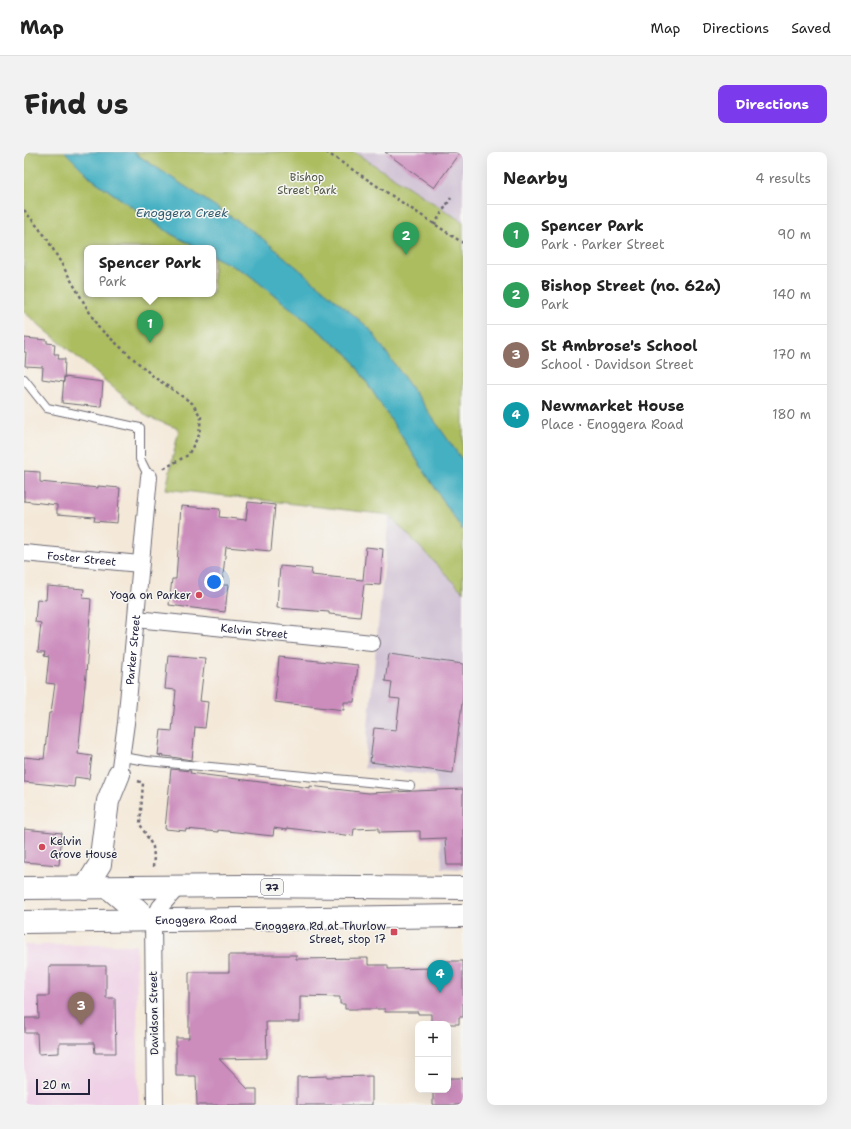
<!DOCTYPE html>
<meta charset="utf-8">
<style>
:root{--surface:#fff;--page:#f2f2f2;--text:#222;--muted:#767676;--line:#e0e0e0;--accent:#7c3aed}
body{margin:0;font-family:"Shantell Sans",sans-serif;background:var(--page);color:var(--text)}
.controls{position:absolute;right:12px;bottom:12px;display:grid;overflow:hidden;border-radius:8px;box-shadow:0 4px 16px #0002}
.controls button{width:36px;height:36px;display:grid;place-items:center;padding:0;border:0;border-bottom:1px solid var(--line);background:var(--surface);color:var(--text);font:20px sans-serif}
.scale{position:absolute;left:12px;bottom:10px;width:54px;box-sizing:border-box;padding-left:4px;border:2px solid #22223b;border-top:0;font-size:11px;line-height:14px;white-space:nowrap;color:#22223b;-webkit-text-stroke:3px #f6f6f2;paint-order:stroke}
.you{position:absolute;left:190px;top:430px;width:14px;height:14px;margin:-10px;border:3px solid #fff;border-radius:50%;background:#1a73e8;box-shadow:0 0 0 6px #1a73e833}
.badge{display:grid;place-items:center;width:26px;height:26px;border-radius:50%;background:var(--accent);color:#fff;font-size:13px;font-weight:700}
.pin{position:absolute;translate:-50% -33px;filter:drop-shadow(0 1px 2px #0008)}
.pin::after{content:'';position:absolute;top:21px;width:14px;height:12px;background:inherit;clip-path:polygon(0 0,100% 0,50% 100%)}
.popup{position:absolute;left:60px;top:93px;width:132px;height:52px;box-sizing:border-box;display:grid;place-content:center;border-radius:8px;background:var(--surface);filter:drop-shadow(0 1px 3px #0005);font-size:13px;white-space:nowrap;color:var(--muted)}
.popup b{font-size:15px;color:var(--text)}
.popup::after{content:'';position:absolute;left:50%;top:100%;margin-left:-8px;border:8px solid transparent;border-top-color:var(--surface)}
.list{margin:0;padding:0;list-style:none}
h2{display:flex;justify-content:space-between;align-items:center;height:52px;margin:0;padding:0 16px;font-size:17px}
h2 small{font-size:13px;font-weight:400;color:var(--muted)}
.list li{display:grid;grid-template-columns:26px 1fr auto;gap:12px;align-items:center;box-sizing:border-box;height:60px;padding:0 16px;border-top:1px solid var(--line)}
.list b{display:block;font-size:15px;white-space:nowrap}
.list p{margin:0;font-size:13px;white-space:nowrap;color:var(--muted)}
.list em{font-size:13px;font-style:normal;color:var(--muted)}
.map{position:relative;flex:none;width:439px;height:953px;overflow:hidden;border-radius:8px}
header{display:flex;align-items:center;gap:24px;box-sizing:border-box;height:56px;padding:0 20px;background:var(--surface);border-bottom:1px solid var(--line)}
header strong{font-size:19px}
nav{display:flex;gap:22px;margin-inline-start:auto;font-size:14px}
.intro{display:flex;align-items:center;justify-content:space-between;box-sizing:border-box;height:96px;padding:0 24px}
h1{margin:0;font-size:28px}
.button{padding:10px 18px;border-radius:8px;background:var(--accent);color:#fff;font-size:14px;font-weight:700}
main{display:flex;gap:24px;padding:0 24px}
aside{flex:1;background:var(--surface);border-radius:8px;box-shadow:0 4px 16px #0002}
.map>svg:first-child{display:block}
</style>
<header>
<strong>Map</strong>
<nav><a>Map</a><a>Directions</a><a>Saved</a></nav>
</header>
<div class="intro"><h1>Find us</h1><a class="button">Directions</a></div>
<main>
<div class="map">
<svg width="439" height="953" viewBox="0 0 439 953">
<rect width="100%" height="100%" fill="#f6f6f2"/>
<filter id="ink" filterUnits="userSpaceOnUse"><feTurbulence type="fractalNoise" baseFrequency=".025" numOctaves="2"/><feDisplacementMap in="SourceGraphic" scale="8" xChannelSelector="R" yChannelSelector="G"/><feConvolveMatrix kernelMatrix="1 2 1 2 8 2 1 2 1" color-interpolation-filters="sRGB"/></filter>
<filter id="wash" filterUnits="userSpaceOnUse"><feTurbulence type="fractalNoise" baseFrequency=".012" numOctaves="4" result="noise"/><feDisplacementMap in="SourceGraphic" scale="16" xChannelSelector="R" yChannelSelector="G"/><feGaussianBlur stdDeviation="0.9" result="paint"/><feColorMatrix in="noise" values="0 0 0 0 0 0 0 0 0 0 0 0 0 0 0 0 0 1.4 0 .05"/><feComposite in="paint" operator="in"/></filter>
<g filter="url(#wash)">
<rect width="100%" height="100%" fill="#f4e9d9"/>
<!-- built -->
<path fill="#efd0e6" d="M 0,793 L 112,793 L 115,953 L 0,953 Z"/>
<!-- industrial -->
<path fill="#cdbed2" d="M 330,0 L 439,0 L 439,70 L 339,6 Z
M 365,363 L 439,440 L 439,717 L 418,716 L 412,623 L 340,616 Z"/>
<!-- green -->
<path fill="#acbd61" stroke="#67704e" d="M 0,0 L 41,0 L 68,27 L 147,82 L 174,96 L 63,96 L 63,142 L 189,142 L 189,104 L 224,122 L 325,203 L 439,379 L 439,440 L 365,363 L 142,337 L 155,277 L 124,265 L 0,160 Z
M 109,0 L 330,0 L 439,70 L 439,309 L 345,176 L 233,82 Z"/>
<!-- water -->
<path fill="#44b0c2" stroke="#33697e" d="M 41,0 L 109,0 L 233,82 L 345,176 L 439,309 L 439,379 L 325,203 L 224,122 L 189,104 L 189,96 L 174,96 L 147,82 L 68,27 Z"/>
<g id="blocks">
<!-- building -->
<path fill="#cc8dbd" d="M 361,0 L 436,0 L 410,36 Z
M 0,186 L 23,188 L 23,191 L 31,192 L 30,202 L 35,202 L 34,207 L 41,207 L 40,230 L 18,227 L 19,215 L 1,214 L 2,200 L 0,200 Z
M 40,225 L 79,230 L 77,255 L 38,251 Z
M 0,319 L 16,320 L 16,330 L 74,336 L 74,334 L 96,336 L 93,371 L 70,369 L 71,365 L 33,362 L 33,353 L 0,349 Z
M 224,350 L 251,353 L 247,399 L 202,395 L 198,433 L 204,433 L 201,460 L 145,453 L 148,427 L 152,427 L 157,354 L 196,357 L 195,365 L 222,368 Z
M 342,395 L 359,397 L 356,433 L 340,432 L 336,465 L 305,462 L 305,460 L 253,456 L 256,414 L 288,417 L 287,423 L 339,428 Z
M 23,434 L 60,437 L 59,446 L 67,447 L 62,523 L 54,602 L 68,604 L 65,627 L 51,625 L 50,635 L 0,630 L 0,605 L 20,607 L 25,561 L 27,561 L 31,532 L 22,531 L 25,505 L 20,504 L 21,500 L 14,500 L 17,471 L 11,470 L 13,447 L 22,448 Z
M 365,502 L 439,512 L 439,544 L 429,621 L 346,610 L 350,576 L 372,578 L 376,547 L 366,546 L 368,530 L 361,529 Z
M 144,503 L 181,506 L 176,549 L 184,550 L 181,576 L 171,575 L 168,608 L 134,603 L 137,578 L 148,579 L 152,538 L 141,537 Z
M 255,505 L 334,513 L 330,550 L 320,550 L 320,558 L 251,550 Z
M 147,617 L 167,619 L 166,621 L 260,633 L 260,632 L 286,636 L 286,634 L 344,641 L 439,637 L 439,713 L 423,713 L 421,686 L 396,687 L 396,679 L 355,680 L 355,676 L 330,677 L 329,684 L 263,676 L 263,678 L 250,676 L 249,684 L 194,678 L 194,680 L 162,677 L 162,679 L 141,677 Z
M 0,677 L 38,681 L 35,713 L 0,710 Z
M 205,803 L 272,803 L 272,807 L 344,806 L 344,813 L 364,813 L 364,817 L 409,816 L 409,809 L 439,809 L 439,865 L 435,865 L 435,872 L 407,872 L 407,862 L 394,862 L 394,860 L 361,860 L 361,857 L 321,857 L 321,852 L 316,852 L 316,845 L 276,844 L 276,870 L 242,870 L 243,906 L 195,907 L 224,937 L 233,937 L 233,953 L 173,953 L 172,924 L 152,924 L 152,886 L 165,886 L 165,820 L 205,820 Z
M 25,814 L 82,814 L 82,846 L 91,846 L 92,901 L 71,901 L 70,891 L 35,891 L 35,901 L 14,902 L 13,881 L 1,881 L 1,866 L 15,866 L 14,844 L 25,844 Z
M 303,924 L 303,925 L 348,924 L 348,953 L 273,953 L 273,925 Z
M 424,926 L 439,926 L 439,953 L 409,953 L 409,938 L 424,938 Z"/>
</g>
</g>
<g filter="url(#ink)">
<use href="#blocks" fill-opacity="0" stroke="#6c6872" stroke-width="1"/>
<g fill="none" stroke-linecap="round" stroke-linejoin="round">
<!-- lane casing -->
<g stroke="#6c6872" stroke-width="10">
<path id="lane" d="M 0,227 L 23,256 L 116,276 L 116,307 L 125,325
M 98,605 L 123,609 L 386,634"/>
</g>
<!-- street casing -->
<g stroke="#6c6872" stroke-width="18">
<g id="street">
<path id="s1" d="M 0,401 L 116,412"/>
<path id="s2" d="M 112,467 L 348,491"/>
<path id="s3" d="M 95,622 L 102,571 L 125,325"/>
<path d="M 79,735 L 99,752 L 114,754 L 129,769"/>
<path d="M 131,953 L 129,769 L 136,755 L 154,735"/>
</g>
</g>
<!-- primary casing -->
<g stroke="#6c6872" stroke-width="24">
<g id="primary">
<path d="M 0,736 L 219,734 L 439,736"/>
<path d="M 61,736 L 76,712 L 84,649 L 95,622"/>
<path id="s4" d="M 0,770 L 439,764"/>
</g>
</g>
<!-- path -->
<path stroke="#6c6872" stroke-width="2.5" stroke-dasharray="3 3" stroke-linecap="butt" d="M 302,0 L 439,91
M 0,58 L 22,85 L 74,175 L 130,225 L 168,251 L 177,265 L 175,283 L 164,303 L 139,317
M 410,73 L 427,46
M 114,629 L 119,631 L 116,672 L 129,695 L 130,705 L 129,715"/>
<!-- lane -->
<use href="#lane" stroke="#fff" stroke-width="8"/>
<!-- street -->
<use href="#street" stroke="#fff" stroke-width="16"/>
<!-- primary -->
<use href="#primary" stroke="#fff" stroke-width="22"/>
</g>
</g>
<!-- markers -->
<g fill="#d1495b" stroke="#f6f6f2" stroke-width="1.5">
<circle cx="175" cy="443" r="4"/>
<circle cx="18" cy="695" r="4"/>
<rect x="366" y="776" width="8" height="8" rx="2"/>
</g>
<g text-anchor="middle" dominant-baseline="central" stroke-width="3" stroke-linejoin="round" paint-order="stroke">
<!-- shield labels -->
<rect fill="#f6f6f2" stroke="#626272" stroke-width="1" x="237" y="727" width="22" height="16" rx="3"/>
<g font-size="10" font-weight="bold" fill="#22223b">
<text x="248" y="735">77</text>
</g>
<!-- park labels -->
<g font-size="11" fill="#525848" stroke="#f6f6f2">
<text x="283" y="25">Bishop<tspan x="283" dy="13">Street Park</tspan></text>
</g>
<!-- street labels -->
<g font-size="11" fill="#22223b" stroke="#f6f6f2">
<text stroke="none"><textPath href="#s1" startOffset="58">Foster Street</textPath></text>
<text stroke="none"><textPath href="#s2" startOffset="119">Kelvin Street</textPath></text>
<text stroke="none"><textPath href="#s3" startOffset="125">Parker Street</textPath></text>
<text stroke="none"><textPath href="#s4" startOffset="172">Enoggera Road</textPath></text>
<text transform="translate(130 861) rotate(-91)">Davidson Street</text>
</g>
<!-- poi labels -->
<g font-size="11" fill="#22223b" stroke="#f6f6f2" text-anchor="end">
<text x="167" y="443">Yoga on Parker</text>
<text x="26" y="689" text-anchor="start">Kelvin<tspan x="26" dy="13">Grove House</tspan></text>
<text x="362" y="774">Enoggera Rd at Thurlow<tspan x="362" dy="13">Street, stop 17</tspan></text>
</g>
<!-- water labels -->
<g font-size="12" font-style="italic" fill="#305b71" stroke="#f6f6f2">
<text x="158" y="61">Enoggera Creek</text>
</g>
</g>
</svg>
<div class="controls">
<button>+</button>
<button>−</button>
</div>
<div class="scale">20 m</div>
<div class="you"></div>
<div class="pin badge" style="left:126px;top:191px;background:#2e9e5b">1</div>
<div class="popup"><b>Spencer Park</b>Park</div>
<div class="pin badge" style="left:382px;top:103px;background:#2e9e5b">2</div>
<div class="pin badge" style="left:57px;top:873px;background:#8d6e63">3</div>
<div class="pin badge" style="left:416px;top:841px;background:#0f9aa8">4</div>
</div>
<aside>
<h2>Nearby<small>4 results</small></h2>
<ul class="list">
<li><span class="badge" style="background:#2e9e5b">1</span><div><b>Spencer Park</b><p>Park · Parker Street</p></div><em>90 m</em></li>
<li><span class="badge" style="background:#2e9e5b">2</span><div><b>Bishop Street (no. 62a)</b><p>Park</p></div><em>140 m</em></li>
<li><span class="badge" style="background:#8d6e63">3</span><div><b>St Ambrose's School</b><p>School · Davidson Street</p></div><em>170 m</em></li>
<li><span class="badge" style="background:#0f9aa8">4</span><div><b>Newmarket House</b><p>Place · Enoggera Road</p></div><em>180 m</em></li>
</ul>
</aside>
</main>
